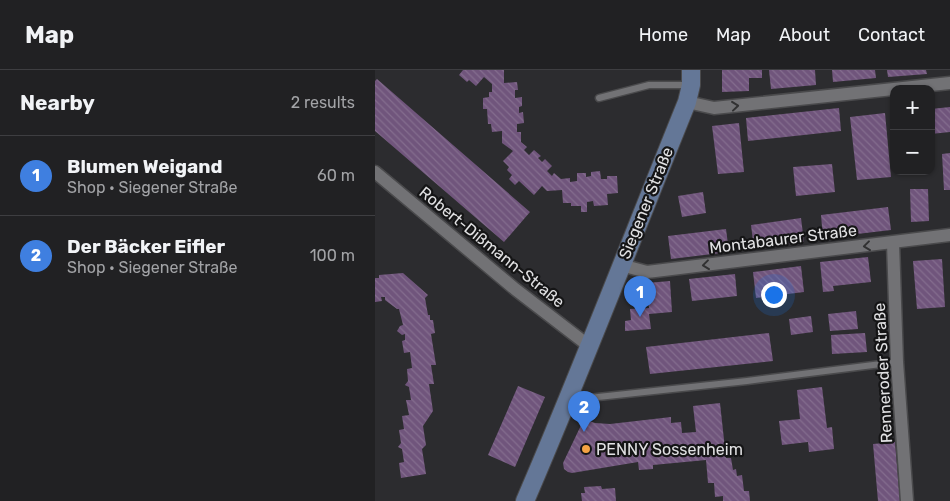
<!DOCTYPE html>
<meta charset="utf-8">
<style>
:root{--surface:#212123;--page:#2d2e30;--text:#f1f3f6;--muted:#a2a3a6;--line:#3e3e41;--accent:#bca0f2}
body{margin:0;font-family:Rubik,sans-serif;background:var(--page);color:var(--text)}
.controls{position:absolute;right:15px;top:15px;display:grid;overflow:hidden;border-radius:10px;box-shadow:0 1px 4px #0004}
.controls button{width:45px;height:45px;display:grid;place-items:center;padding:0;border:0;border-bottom:1px solid var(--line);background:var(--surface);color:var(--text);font:25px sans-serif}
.you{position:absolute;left:398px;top:224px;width:18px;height:18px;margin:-12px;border:4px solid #fff;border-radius:50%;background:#1a73e8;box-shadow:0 0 0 8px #1a73e833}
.badge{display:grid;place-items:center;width:32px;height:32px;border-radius:50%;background:var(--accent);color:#fff;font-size:16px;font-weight:700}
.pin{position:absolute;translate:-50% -41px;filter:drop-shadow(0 1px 2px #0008)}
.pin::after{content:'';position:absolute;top:26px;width:18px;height:15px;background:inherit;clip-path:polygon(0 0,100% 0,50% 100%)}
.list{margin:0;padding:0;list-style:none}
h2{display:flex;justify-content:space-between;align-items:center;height:65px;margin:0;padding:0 20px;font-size:21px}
h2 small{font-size:16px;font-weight:400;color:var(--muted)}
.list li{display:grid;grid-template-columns:32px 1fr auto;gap:15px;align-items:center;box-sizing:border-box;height:80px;padding:0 20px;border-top:1px solid var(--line)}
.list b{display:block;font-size:19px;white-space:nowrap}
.list p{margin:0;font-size:16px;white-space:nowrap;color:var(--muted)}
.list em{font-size:16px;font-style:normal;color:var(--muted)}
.map{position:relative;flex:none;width:575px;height:431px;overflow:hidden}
header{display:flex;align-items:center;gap:30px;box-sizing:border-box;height:70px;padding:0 25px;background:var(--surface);border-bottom:1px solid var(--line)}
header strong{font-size:24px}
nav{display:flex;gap:28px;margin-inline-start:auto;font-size:18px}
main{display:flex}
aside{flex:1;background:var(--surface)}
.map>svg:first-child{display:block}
</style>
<header>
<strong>Map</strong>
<nav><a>Home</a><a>Map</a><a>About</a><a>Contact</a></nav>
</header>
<main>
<aside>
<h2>Nearby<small>2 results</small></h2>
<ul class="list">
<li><span class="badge" style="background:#3f7fe0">1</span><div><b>Blumen Weigand</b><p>Shop · Siegener Straße</p></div><em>60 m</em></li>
<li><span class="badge" style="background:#3f7fe0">2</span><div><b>Der Bäcker Eifler</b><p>Shop · Siegener Straße</p></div><em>100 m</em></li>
</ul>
</aside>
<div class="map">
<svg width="575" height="431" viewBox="0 0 575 431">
<defs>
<pattern id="building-back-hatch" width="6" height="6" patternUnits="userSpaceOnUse" patternTransform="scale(1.25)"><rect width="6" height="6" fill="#70557c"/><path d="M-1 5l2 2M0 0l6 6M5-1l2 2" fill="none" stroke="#846d8e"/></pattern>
</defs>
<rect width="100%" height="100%" fill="#2c2c2f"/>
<!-- building -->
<path fill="url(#building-back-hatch)" d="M 88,0 L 129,0 L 129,13 L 142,12 L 143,20 L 140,20 L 140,28 L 147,27 L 147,36 L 144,37 L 144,43 L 148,42 L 149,53 L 142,54 L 142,62 L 146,62 L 146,72 L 152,77 L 149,80 L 154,85 L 159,80 L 166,86 L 163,88 L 167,92 L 170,89 L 177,96 L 172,101 L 177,106 L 179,103 L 186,109 L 195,108 L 195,112 L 202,111 L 202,103 L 211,103 L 211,107 L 216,106 L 216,102 L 225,101 L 226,109 L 232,109 L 232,106 L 242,106 L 243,123 L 232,124 L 233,135 L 219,136 L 218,131 L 212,132 L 212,142 L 206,142 L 206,136 L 196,136 L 196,133 L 188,133 L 187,120 L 172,121 L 167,116 L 159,125 L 144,111 L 140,115 L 134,109 L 137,105 L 132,100 L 134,97 L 128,91 L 138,81 L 127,73 L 127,61 L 117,62 L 116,54 L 113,54 L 112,39 L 108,39 L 108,28 L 114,27 L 114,22 L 117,22 L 117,14 L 109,7 L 101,16 L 94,10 L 92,12 L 84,5 Z
M 347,0 L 387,0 L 387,8 L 374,8 L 374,21 L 347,22 Z
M 394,0 L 440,0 L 441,15 L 396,19 Z
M 457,0 L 500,0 L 501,8 L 458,12 Z
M 512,0 L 551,0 L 552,4 L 513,7 Z
M 2,9 L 155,142 L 129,172 L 0,61 L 0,11 Z
M 575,37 L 575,62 L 556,64 L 556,39 Z
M 464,38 L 466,61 L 373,71 L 371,48 Z
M 510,43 L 516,107 L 482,110 L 475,47 Z
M 364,53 L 369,102 L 343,104 L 337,56 Z
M 575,83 L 575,120 L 569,120 L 567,84 Z
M 457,94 L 460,122 L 421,126 L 418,97 Z
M 535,119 L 553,119 L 554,151 L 536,152 Z
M 328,122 L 331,143 L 307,147 L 303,126 Z
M 513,137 L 516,160 L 448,168 L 446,145 Z
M 426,148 L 429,172 L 379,179 L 376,155 Z
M 351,159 L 354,182 L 296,189 L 293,166 Z
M 493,187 L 496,212 L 458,216 L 459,221 L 448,222 L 445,192 Z
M 567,189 L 570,237 L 542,239 L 538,191 Z
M 426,196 L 429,222 L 381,228 L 378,202 Z
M 28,203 L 53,225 L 50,228 L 53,245 L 55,245 L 55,250 L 58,250 L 60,263 L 56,264 L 61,295 L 56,295 L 59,314 L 54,314 L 58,341 L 48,356 L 51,375 L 47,379 L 51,404 L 26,408 L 24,393 L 29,392 L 27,379 L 23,377 L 26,373 L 24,360 L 29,359 L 27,346 L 34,345 L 31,330 L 36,330 L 34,317 L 30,315 L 33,311 L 32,299 L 37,298 L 35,282 L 29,283 L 27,271 L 30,270 L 30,264 L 27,265 L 22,261 L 25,256 L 28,255 L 24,239 L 22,239 L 10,230 L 10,227 L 6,227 L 7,231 L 0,232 L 0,208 L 4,208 L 4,205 Z
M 360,204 L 362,226 L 317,231 L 314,209 Z
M 295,211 L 297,242 L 274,244 L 276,259 L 250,261 L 250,251 L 256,250 L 255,239 L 274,238 L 272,213 Z
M 481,241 L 483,259 L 455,261 L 453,244 Z
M 436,246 L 438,262 L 416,265 L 414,249 Z
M 394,263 L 398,291 L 275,304 L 271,277 Z
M 490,263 L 492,282 L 457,284 L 456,265 Z
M 143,316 L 170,327 L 140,397 L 113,385 Z
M 447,317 L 452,358 L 457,357 L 459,379 L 434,382 L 433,372 L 407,375 L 404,351 L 425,349 L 422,320 Z
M 345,333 L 351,388 L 356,388 L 358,400 L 361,399 L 362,406 L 367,405 L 369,421 L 374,421 L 375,431 L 348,431 L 348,426 L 340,427 L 339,413 L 333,413 L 331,390 L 278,395 L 278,399 L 264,400 L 263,392 L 197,403 L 193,402 L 189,399 L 188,393 L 209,349 L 220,353 L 235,354 L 296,347 L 296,353 L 306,352 L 307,363 L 321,362 L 318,336 Z
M 520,372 L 525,431 L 503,431 L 498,374 Z
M 226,416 L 227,419 L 240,418 L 241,431 L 207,431 L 206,423 L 210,423 L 209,417 Z"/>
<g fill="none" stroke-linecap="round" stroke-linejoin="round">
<!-- service casing -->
<g stroke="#4a4a4c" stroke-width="9">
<path id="service" d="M 224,28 L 274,15 L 314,15
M 195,330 L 372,311 L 522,292"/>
</g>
<!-- minor casing -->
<g stroke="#4a4a4c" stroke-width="15">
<path id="minor" d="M 312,32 L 339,38 L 575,13
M 0,102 L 140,219 L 214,276
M 518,173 L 522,292 L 532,431
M 246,195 L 272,202 L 575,165"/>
</g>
<!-- secondary casing -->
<g stroke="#4a4a4c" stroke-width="20">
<path id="secondary" d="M 150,431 C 207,299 258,165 312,32 L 316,15 L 316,0"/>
</g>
<!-- service -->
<use href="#service" stroke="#727275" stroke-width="6"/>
<!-- minor -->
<use href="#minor" stroke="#727275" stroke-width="12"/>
<!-- secondary -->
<use href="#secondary" stroke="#647797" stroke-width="18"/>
</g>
<!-- one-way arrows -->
<defs><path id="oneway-chevron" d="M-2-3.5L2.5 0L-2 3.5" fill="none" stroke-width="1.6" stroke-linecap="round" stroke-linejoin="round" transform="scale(1.25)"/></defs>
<g stroke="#313132">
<use href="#oneway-chevron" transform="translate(360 36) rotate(-6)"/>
<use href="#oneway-chevron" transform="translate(492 176) rotate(173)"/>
<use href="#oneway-chevron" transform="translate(331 195) rotate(173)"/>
</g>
<!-- markers -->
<circle fill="#f4a344" stroke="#151516" stroke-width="2" cx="211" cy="379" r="5"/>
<g text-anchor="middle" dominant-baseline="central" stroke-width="4.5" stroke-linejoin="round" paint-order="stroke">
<!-- street labels -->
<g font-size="16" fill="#e1e1e3" stroke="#151516">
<text transform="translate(271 133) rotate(-68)">Siegener Straße</text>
<text transform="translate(408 169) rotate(-7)">Montabaurer Straße</text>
<text transform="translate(117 177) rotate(39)">Robert-Dißmann-Straße</text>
<text transform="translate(508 303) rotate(-93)">Renneroder Straße</text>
</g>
<!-- poi labels -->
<g font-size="16" fill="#e1e1e3" stroke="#151516" text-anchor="start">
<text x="221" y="379">PENNY Sossenheim</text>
</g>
</g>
</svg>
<div class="controls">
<button>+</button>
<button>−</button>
</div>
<div class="you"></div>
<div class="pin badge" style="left:265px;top:247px;background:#3f7fe0">1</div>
<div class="pin badge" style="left:209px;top:362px;background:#3f7fe0">2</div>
</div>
</main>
